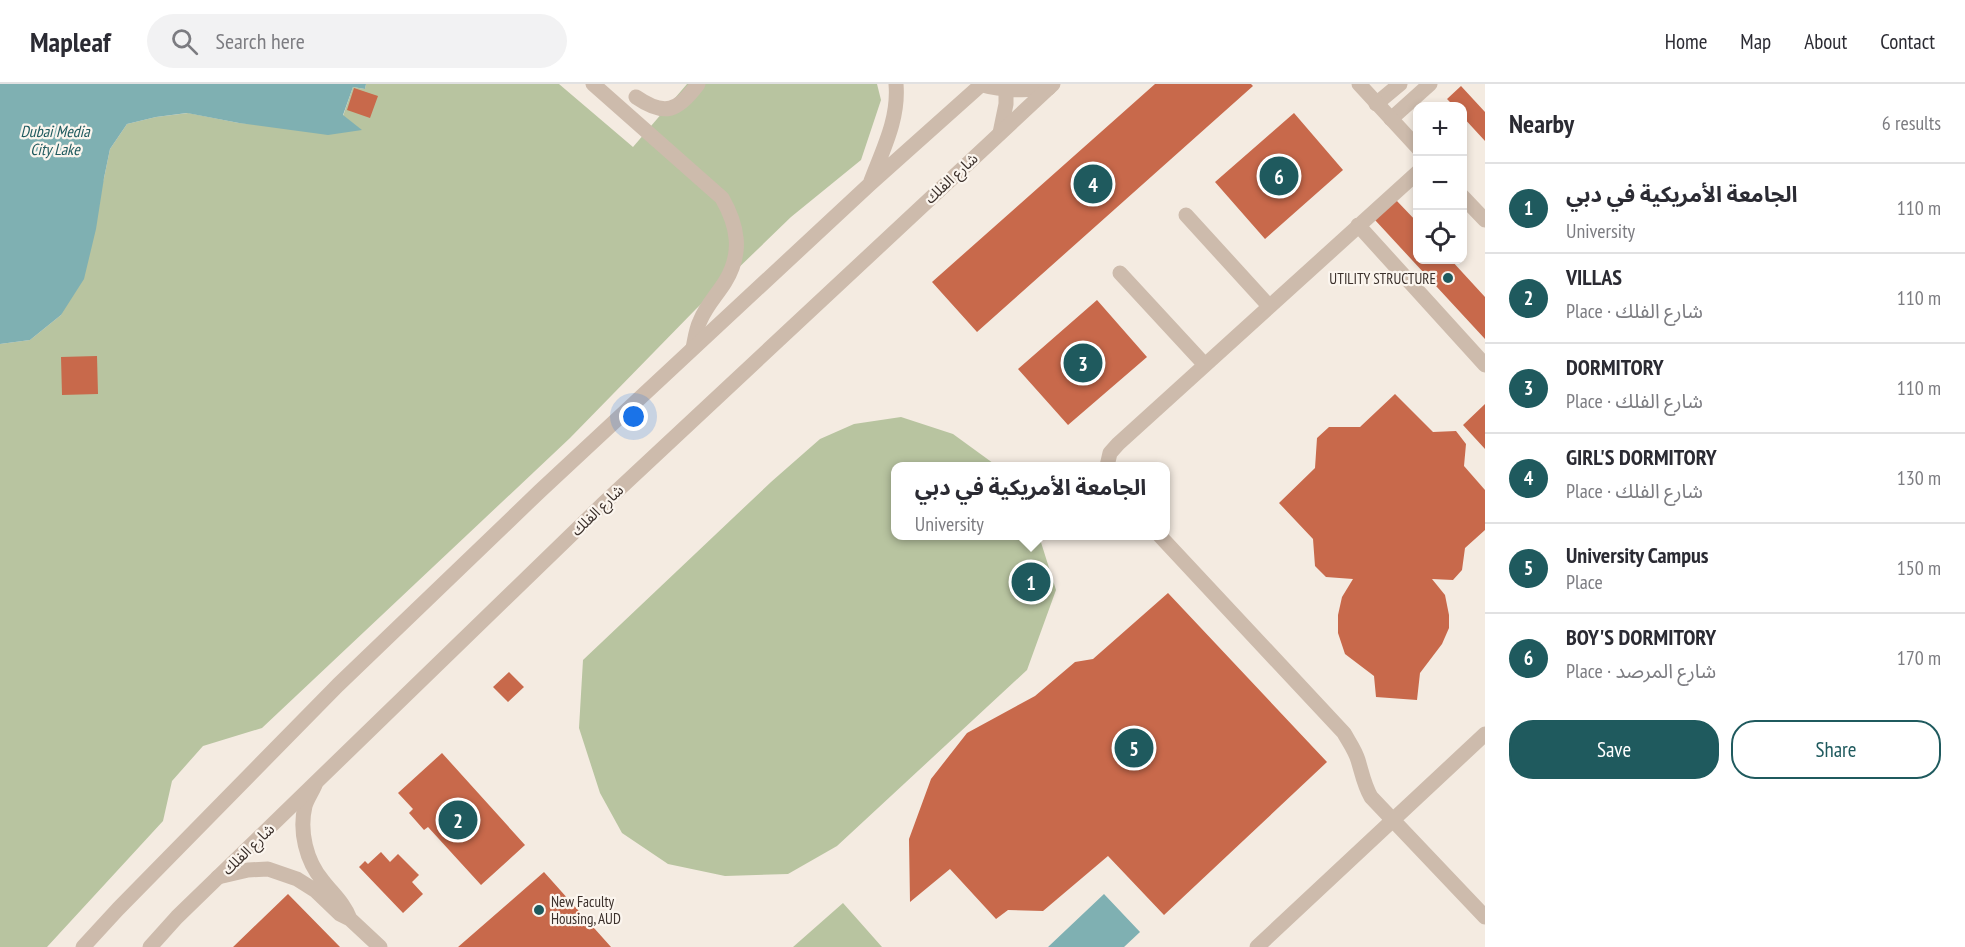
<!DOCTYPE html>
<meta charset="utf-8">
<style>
:root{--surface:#fff;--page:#f2f2f3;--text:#2b2b33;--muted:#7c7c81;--line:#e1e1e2;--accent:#1f5a5e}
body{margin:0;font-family:"PT Sans Narrow","Noto Sans Arabic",sans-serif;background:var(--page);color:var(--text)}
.controls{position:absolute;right:18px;top:18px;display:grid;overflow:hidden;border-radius:12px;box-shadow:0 3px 9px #0003}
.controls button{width:54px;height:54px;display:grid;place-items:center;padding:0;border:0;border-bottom:2px solid var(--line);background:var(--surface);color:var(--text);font:30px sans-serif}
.you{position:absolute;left:634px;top:333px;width:21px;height:21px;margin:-15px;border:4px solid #fff;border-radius:50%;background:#1a73e8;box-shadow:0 0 0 9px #1a73e833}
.badge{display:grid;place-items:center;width:39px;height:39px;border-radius:50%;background:var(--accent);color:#fff;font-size:20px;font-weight:700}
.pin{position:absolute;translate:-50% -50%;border:3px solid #fff;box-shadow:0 2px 6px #0006}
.popup{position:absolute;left:891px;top:378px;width:279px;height:78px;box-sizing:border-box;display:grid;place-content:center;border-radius:12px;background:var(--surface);filter:drop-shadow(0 2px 4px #0005);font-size:20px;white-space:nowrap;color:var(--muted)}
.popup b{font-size:22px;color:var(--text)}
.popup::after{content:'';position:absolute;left:50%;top:100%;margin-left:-12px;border:12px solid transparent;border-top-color:var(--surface)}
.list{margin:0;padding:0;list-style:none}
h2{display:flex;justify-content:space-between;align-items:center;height:78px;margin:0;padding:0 24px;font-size:26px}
h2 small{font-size:20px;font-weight:400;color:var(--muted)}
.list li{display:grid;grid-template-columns:39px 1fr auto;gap:18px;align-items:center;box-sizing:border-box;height:90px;padding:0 24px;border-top:2px solid var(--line)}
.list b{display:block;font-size:22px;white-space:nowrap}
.list p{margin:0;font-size:20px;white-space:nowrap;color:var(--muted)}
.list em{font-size:20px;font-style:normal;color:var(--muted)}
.actions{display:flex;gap:12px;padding:18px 24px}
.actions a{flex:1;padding:14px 0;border:2px solid var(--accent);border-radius:24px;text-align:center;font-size:21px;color:var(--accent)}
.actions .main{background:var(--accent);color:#fff}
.icon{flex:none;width:33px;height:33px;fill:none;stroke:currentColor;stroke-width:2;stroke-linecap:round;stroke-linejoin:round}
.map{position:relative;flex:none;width:1485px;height:863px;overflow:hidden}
header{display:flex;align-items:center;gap:36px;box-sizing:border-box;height:84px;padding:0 30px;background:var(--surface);border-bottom:2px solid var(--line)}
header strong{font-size:28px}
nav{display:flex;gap:33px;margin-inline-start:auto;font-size:21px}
.search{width:420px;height:54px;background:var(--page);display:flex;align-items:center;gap:15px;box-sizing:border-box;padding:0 21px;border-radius:33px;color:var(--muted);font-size:22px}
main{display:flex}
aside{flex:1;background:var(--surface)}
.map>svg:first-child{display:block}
</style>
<header>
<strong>Mapleaf</strong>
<div class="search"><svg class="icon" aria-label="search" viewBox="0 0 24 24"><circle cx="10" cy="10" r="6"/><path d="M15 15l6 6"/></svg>Search here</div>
<nav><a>Home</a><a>Map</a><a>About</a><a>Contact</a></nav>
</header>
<main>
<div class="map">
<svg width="1485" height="863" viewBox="0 0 1485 863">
<rect width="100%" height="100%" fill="#f4ebe1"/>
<!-- green -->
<path fill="#b8c4a0" d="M 366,0 L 559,0 L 633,63 L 687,0 L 877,0 L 881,16 L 861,76 L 791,133 L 696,225 L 570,354 L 262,644 L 203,662 L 172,697 L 163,737 L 47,863 L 0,863 L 0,260 L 30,256 L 61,231 L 104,94 L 110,65 L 127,40 L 156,33 L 188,29 L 239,39 L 361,46 L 343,32 L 353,3 L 365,5 Z
M 901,333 L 953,350 L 997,382 L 896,382 L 896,452 L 1039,452 L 1056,506 L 1027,586 L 837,762 L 788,790 L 725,792 L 668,780 L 622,749 L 600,709 L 579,644 L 583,576 L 771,398 L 820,355 L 854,340 Z
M 843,819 L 882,863 L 793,863 Z"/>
<!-- water -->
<path fill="#7fb0b2" d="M 0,0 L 366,0 L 365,5 L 353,3 L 343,31 L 362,46 L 328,51 L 239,39 L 187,29 L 156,33 L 127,40 L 110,65 L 104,94 L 96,145 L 84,195 L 61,231 L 30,256 L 0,260 Z
M 1104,810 L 1140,848 L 1124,863 L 1048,863 Z"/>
<!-- building -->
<path fill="#c8694b" d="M 1155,0 L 1251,0 L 1253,2 L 977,248 L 932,198 Z
M 1461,2 L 1485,28 L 1485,57 L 1462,32 L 1462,22 L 1454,22 L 1447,15 Z
M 354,4 L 378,12 L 370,34 L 347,26 Z
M 1294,29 L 1343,86 L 1265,155 L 1215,98 Z
M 1396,116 L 1418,139 L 1418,176 L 1451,176 L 1485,213 L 1485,255 L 1375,136 Z
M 1097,216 L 1147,273 L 1068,341 L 1018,285 Z
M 97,272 L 98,310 L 62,311 L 61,273 Z
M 1395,310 L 1433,348 L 1456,347 L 1466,360 L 1464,382 L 1485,406 L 1485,446 L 1465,464 L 1462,486 L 1453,496 L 1432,495 L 1445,511 L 1449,531 L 1449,544 L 1442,560 L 1420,589 L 1417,616 L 1376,613 L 1374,592 L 1345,570 L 1338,549 L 1338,531 L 1342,513 L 1353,495 L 1326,493 L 1315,482 L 1313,455 L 1279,419 L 1315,384 L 1317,354 L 1329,343 L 1360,343 Z
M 1485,320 L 1485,365 L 1463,341 Z
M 1168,509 L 1327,678 L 1164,831 L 1108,772 L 1043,827 L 1008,826 L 996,835 L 950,785 L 910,818 L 909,755 L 931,695 L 967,649 L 1035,612 L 1075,578 L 1093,575 Z
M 509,588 L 524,603 L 508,618 L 493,603 Z
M 442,669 L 525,761 L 481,801 L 428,743 L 424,746 L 409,729 L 413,725 L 398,709 Z
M 381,768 L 390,778 L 398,770 L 419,791 L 412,798 L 423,810 L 403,829 L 359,783 L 365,777 L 368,780 Z
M 544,788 L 611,863 L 458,863 Z
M 288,810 L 340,863 L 233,863 Z"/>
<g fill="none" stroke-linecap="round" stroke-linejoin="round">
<!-- service -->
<path stroke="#cdbbac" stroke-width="15" d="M 593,0 L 722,114 C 738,142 743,169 725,198 C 717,211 706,222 700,237 C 696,245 695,255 693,264
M 636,13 C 665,33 678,27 698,0
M 1376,20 L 1400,0
M 1391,35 L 1430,0
M 1186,131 L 1269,222
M 1358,141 L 1485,281
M 1120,189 L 1205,281
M 1107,382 L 1110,369 L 1118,360 L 1418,88
M 1160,452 L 1344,649 C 1349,658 1355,666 1358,676 C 1362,689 1364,701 1371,713 L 1485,833
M 1257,863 L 1485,650"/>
<!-- minor -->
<path stroke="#cdbbac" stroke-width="15" d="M 979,0 C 1003,7 1025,7 1049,4
M 1359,0 L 1418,64
M 1000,49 L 1006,20 L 1006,0
M 1462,112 L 1485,136
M 315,701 C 312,708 307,715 305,722 C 299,747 306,777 323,797 C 333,810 344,819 350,835
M 218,793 L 248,786 L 268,785 L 297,795 L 316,807 L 340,830 L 350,835 L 380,863"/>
<!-- tertiary -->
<path stroke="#cdbbac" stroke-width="15" d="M 871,97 C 883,65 899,35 896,0
M 83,863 L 118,825 L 338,601 L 540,407 L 870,100 L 982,0
M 150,863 L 177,833 L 603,420 L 1053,0"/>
</g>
<!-- markers -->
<g fill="#1f5a5e" stroke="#fbf5ee" stroke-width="2">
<circle cx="1448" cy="194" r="6"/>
<circle cx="539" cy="826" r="6"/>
</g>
<g text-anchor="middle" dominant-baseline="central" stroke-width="4.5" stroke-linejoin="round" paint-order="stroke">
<!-- street labels -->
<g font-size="15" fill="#3b302b" stroke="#fbf5ee">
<text transform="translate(951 94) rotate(-43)">شارع الفلك</text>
<text transform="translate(597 426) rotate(-44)">شارع الفلك</text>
<text transform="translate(248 765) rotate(-44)">شارع الفلك</text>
</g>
<!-- poi labels -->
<g font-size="15" fill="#3b302b" stroke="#fbf5ee" text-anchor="end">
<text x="1436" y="194">UTILITY STRUCTURE</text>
<text x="551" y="817" text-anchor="start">New Faculty<tspan x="551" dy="17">Housing, AUD</tspan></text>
</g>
<!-- water labels -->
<g font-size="16" font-style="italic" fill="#1f5a5e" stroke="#fbf5ee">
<text x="55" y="47">Dubai Media<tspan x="55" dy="18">City Lake</tspan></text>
</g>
</g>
</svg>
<div class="controls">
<button>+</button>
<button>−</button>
<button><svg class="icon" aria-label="locate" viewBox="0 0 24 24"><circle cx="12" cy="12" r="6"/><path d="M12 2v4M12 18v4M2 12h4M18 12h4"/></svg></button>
</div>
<div class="you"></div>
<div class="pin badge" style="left:1031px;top:498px">1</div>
<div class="popup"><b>الجامعة الأمريكية في دبي</b>University</div>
<div class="pin badge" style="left:458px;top:736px">2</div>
<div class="pin badge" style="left:1083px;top:279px">3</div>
<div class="pin badge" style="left:1093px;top:100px">4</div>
<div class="pin badge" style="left:1134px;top:664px">5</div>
<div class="pin badge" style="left:1279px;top:92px">6</div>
</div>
<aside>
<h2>Nearby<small>6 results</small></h2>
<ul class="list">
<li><span class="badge">1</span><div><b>الجامعة الأمريكية في دبي</b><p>University</p></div><em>110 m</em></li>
<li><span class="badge">2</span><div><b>VILLAS</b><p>Place · شارع الفلك</p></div><em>110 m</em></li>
<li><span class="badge">3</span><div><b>DORMITORY</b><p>Place · شارع الفلك</p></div><em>110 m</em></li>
<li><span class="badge">4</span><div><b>GIRL'S DORMITORY</b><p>Place · شارع الفلك</p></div><em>130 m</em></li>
<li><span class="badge">5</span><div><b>University Campus</b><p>Place</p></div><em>150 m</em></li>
<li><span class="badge">6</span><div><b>BOY'S DORMITORY</b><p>Place · شارع المرصد</p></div><em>170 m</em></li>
</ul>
<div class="actions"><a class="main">Save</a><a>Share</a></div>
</aside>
</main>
